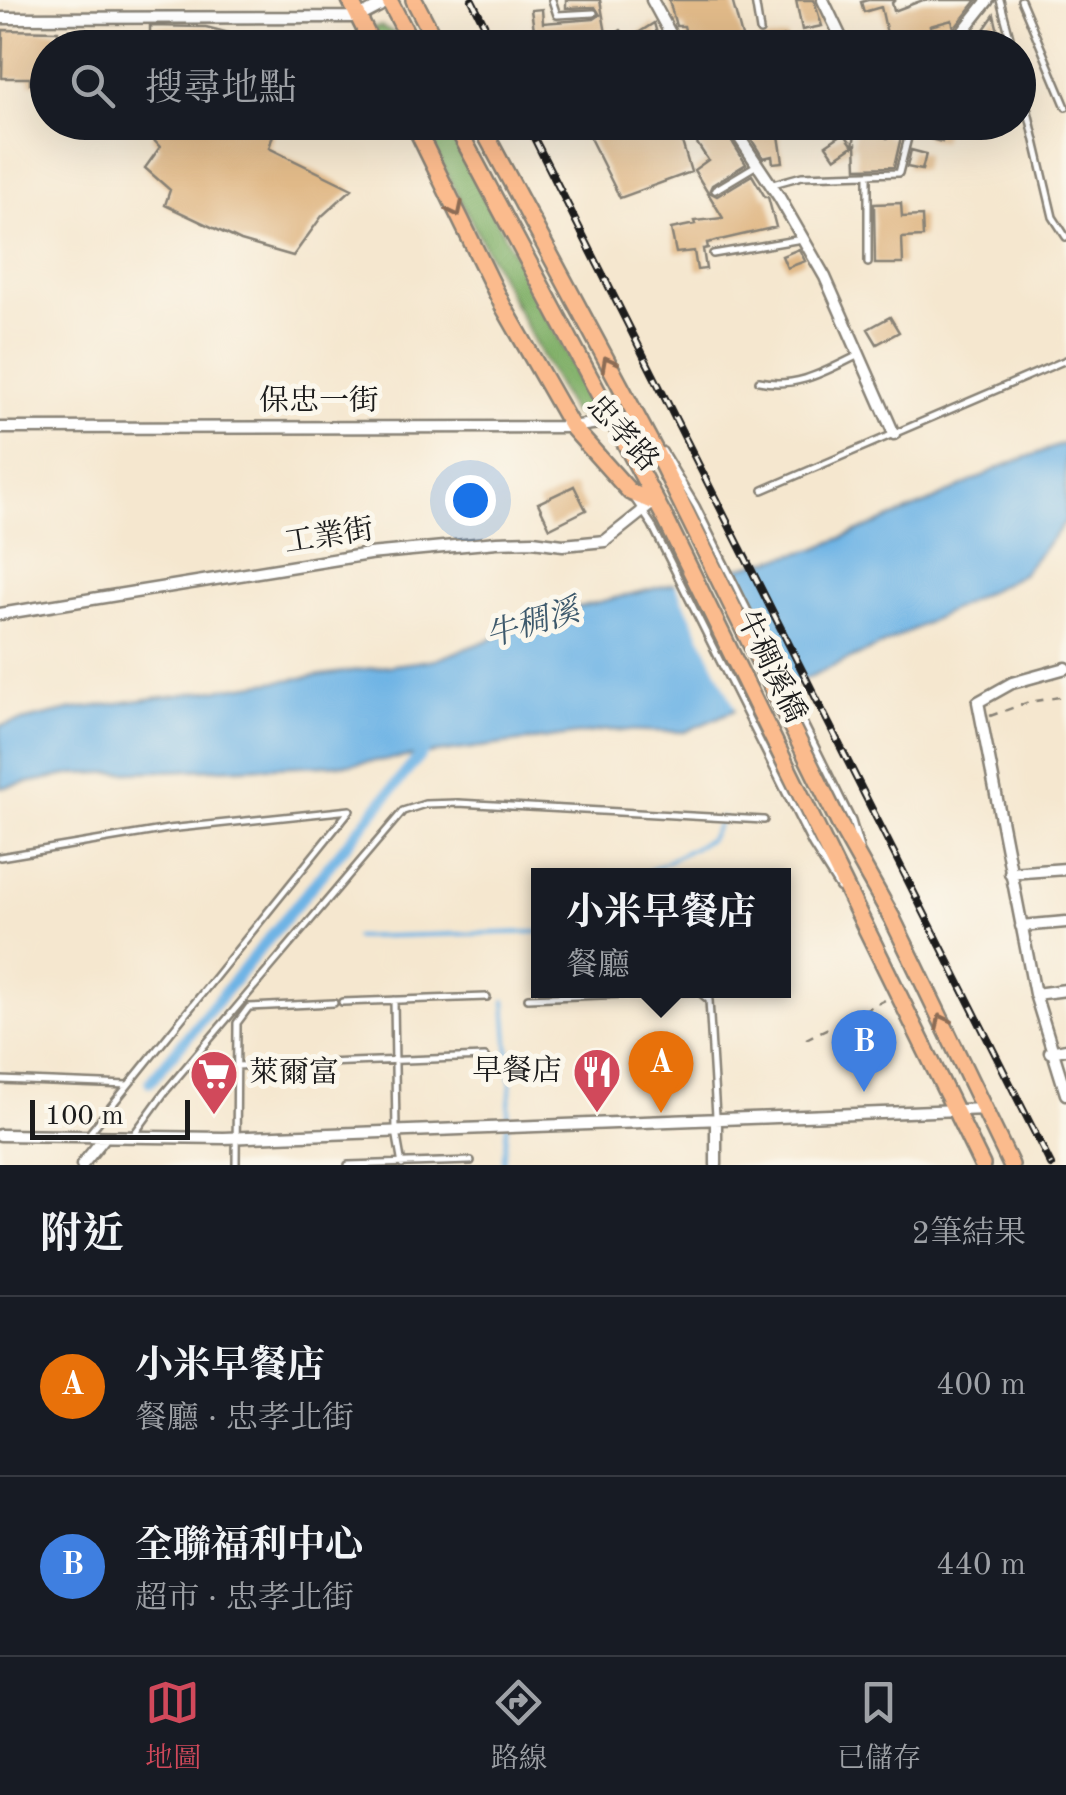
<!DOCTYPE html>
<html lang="zh-TW">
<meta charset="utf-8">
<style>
:root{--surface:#171b24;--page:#20242c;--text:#f1f3f6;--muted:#9ea1a6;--line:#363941;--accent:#d1495b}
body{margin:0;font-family:"Old Standard TT","Noto Serif TC",serif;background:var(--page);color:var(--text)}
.scale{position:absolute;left:30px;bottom:25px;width:160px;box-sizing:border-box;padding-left:10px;border:5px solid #1c1c1c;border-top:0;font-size:28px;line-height:35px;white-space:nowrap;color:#1c1c1c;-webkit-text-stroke:8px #fbf7ec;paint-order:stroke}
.you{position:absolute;left:470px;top:500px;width:35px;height:35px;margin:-25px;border:8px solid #fff;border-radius:50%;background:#1a73e8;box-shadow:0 0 0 15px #1a73e833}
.badge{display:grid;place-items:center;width:65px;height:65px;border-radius:50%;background:var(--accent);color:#fff;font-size:32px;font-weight:700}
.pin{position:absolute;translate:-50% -82px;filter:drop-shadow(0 2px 5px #0008)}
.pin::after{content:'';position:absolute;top:52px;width:35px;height:30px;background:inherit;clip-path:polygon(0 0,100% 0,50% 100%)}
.popup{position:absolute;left:531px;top:868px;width:260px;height:130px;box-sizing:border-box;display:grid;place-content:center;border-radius:0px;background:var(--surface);filter:drop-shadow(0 2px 8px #0005);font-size:32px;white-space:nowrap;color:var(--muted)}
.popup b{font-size:38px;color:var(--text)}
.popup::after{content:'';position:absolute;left:50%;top:100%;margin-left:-20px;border:20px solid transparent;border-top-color:var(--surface)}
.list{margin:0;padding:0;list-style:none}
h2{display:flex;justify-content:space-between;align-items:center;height:130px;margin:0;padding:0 40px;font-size:42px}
h2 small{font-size:32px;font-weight:400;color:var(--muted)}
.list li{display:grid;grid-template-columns:65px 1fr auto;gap:30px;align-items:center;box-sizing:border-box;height:180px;padding:0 40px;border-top:2px solid var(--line)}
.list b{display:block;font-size:38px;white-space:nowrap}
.list p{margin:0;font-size:32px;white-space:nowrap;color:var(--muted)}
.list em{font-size:32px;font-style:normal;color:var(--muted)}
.icon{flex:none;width:55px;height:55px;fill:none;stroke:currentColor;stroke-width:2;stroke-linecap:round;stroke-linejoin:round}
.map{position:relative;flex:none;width:1066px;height:1165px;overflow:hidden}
.search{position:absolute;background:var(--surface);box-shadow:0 10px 40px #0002;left:30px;right:30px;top:30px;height:110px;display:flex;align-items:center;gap:25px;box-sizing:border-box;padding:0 35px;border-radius:55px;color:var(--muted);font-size:38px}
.sheet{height:490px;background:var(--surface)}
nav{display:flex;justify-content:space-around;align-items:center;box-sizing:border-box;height:140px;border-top:2px solid var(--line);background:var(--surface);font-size:28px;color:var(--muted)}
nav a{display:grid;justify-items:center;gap:5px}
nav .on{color:var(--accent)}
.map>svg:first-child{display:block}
</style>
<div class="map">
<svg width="1066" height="1165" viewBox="0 0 1066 1165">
<rect width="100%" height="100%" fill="#fbf7ec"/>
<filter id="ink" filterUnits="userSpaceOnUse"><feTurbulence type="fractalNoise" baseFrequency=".01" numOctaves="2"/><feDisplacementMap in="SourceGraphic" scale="20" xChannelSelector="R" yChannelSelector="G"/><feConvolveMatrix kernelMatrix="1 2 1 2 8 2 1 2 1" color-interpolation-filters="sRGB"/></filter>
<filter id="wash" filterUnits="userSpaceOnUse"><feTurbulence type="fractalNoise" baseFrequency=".0048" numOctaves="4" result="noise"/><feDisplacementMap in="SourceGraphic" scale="40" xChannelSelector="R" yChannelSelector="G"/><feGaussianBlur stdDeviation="2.25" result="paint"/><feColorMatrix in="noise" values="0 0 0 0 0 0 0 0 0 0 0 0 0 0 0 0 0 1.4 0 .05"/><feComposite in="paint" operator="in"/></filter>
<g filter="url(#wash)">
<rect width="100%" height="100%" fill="#f5e7cf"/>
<!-- forest -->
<path fill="#81b069" stroke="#4e6642" stroke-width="2.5" d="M 381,26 L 399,36 L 405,47 L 382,47 L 372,28 Z
M 420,123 L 445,123 L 595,406 L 589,417 L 573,414 L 561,393 Z"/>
<!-- water -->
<path fill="#6eb4e5" stroke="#456880" stroke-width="2.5" d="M 1066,443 L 1066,522 L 1022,574 L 886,643 L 685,732 L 609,730 L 353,764 L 73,774 L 0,788 L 0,726 L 69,710 L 438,659 L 571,609 L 815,549 L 932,501 L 1003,466 Z"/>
<!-- pier -->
<path fill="#f5e7cf" d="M 732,564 L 795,689 L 738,714 L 673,579 Z"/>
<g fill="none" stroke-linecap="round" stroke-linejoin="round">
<!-- stream -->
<path stroke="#6eb4e5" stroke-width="4" d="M 640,876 L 710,839 L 722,817
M 355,937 L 538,932
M 503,1165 L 511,1084 L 505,1001"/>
<!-- canal -->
<path stroke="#6eb4e5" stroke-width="11" d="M 150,1082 L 428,746"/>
</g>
<g id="blocks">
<!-- building -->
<path fill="#e1ba89" d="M 566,0 L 600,0 L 607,39 L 621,30 L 627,40 L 654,23 L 658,37 L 647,48 L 600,48 L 589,33 L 582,38 L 586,48 L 563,48 L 583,35 L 536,42 L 531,10 L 542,9 L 543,23 L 594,19 L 600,15 L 595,7 L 566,8 Z
M 669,0 L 732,0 L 745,48 L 690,48 L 684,26 L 676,26 Z
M 796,0 L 814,0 L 822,26 L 802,30 Z
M 868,0 L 895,0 L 892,3 L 894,11 L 923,0 L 977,0 L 954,29 L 952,20 L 930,26 L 933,39 L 890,47 L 881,7 L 864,12 L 861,2 Z
M 994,15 L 1002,48 L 983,48 L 980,35 Z
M 150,26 L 206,27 L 233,34 L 230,48 L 210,48 L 204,46 L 206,38 L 150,38 Z
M 3,30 L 58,31 L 57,48 L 48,48 L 48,84 L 30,84 L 30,78 L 2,78 Z
M 787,36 L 789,48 L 748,48 L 748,43 Z
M 158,122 L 277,122 L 269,148 L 352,189 L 322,216 L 293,256 L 241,241 L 165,205 L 170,190 L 145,168 L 160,147 L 152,138 Z
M 594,122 L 676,122 L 691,172 L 620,198 L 590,138 L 600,132 Z
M 683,122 L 720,122 L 746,164 L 712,185 L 709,192 L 717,196 L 752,175 L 765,197 L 768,197 L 776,227 L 707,243 L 708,248 L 703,249 L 706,269 L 697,270 L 694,251 L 676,253 L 671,229 L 695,224 L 694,221 L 723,218 L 694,170 L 708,160 Z
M 748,122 L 777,122 L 783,162 L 773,163 L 772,156 L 763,158 L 750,137 Z
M 930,122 L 947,122 L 942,142 L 926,138 Z
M 857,123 L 886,123 L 887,138 L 901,137 L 894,167 L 857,168 L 856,144 L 835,158 L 826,145 L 844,133 L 853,146 Z
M 911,150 L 926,154 L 922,170 L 907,167 Z
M 901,203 L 902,217 L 922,216 L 923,237 L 902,238 L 903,264 L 875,264 L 874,204 Z
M 799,249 L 805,261 L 787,268 L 782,256 Z
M 890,317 L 899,332 L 877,344 L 868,329 Z
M 574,486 L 586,510 L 550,528 L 538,503 Z"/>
</g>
</g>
<g filter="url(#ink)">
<use href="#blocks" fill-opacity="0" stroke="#888276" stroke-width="2.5"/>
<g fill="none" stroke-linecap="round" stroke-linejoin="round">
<!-- service casing -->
<g stroke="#888276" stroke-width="10">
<path id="service" d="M 552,0 L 557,15 L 594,13
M 755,0 L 760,31
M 1000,0 L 1013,48
M 1021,0 L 1066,107
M 588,39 L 594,48
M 653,48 L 670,36
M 1018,69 L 1053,217 L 1066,237
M 868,176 L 868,263
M 773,184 L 802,176 L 899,173 L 912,122
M 715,190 L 755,166
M 713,254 L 802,239
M 759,381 C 797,389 826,371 859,355
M 663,451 L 696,506 L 852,821 L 860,848
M 763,490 L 1066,360
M 635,500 L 652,525 L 812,845 L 839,888
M 0,857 L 168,829 L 350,810 L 88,1135
M 528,998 L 698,991 L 709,1000 L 716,1116
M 394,1000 L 396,1131 L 402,1165
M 342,1002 L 487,997
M 324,1063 L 485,1057
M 236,1066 L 313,1063
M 0,1080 L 128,1085
M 132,1137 L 164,1093 L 403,811 L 425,804 L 458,803 L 764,820
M 236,1165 L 237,1023 L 249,1007 L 334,1003
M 348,1165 L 471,1161"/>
</g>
<!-- minor casing -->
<g stroke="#888276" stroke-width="15">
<path id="minor" d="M 652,0 L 678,48
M 823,0 L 846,48
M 0,18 L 359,17 L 391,0
M 931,48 L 954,43 L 988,0
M 729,122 L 779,197 L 825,277 L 894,434
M 0,428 L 572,427 L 637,417
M 0,614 L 369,554 L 497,542 L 533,541 L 563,545 L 605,541 L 654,502
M 1066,668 L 1012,683 L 978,702 L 1035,994 L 1066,1094
M 1010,873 L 1066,869
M 1021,926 L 1066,922
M 1035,994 L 1066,990
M 1050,1052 L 1066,1049
M 716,1119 L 716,1165
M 0,1135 L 224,1138 L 986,1109
M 82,1165 L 104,1138"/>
</g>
<!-- primary casing -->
<g stroke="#888276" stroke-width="20">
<path id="primary" d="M 350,0 L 374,48
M 389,0 L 414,48
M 414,0 L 439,48
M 413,122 L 503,306 L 572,427 L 630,492 L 654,502
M 454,122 L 666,520 L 982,1165
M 479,122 L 660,460 L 841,827 L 892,918 L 1011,1165"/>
</g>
<!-- path -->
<path stroke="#888276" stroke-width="2.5" stroke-dasharray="8 8" stroke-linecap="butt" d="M 990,716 L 1029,702 L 1066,696
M 806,1039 L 885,1000"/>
<!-- service -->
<use href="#service" stroke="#fff" stroke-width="5"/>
<!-- minor -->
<use href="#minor" stroke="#fff" stroke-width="10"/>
<!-- primary -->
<use href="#primary" stroke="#fbbb8d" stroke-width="15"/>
<!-- rail casing -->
<g stroke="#1c1c1c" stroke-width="8">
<path id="rail" d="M 472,0 L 496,48
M 526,122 L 1051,1165"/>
</g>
<!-- rail -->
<use href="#rail" stroke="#fbf7ec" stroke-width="4" stroke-dasharray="11" stroke-linecap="butt"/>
</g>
<!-- one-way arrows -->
<defs><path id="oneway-chevron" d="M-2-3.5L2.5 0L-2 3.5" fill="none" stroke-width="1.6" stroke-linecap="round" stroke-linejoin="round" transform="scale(2.5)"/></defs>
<g stroke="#8c6c54">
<use href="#oneway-chevron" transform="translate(456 210) rotate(64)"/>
<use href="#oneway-chevron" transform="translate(608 363) rotate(-118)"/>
<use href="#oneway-chevron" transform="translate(942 1021) rotate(-117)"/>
</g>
</g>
<!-- icons -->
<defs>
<g id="restaurant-pin" transform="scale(2.5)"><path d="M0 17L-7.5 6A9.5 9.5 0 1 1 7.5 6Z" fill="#d1495b" stroke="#fbf7ec"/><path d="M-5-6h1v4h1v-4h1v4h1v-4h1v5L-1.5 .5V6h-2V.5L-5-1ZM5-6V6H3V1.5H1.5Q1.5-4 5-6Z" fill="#fff"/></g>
<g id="supermarket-pin" transform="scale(2.5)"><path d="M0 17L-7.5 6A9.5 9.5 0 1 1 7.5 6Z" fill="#d1495b" stroke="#fbf7ec"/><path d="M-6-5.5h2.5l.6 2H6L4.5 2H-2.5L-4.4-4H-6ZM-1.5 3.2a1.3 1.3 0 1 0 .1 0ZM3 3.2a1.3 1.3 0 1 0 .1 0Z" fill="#fff"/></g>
</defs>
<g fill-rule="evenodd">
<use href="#restaurant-pin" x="597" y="1072"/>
<use href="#supermarket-pin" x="214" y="1074"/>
</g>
<g text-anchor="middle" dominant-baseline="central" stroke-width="10" stroke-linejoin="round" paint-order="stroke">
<!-- street labels -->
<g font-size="30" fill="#1c1c1c" stroke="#fbf7ec">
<text x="319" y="402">保忠一街</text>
<text transform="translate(622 434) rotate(48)">忠孝路</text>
<text transform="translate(329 537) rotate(-9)">工業街</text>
<text transform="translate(770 667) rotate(64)">牛稠溪橋</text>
</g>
<!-- poi labels -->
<g font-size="30" fill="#1c1c1c" stroke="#fbf7ec" text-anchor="end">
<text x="562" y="1072">早餐店</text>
<text x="249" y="1074" text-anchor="start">萊爾富</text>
</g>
<!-- water labels -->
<g font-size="32" font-style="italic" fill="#3d596c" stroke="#fbf7ec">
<text transform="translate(533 625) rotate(-17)">牛稠溪</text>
</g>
</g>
</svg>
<div class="scale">100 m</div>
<div class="you"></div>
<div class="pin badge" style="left:661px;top:1113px;background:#e8710a">A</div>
<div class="popup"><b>小米早餐店</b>餐廳</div>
<div class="pin badge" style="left:864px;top:1092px;background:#3f7fe0">B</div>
<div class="search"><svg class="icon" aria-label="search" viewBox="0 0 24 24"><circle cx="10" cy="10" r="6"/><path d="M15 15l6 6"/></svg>搜尋地點</div>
</div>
<section class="sheet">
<h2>附近<small>2筆結果</small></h2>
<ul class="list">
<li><span class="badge" style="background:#e8710a">A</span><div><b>小米早餐店</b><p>餐廳 · 忠孝北街</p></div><em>400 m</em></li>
<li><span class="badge" style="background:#3f7fe0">B</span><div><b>全聯福利中心</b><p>超市 · 忠孝北街</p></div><em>440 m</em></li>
</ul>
</section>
<nav>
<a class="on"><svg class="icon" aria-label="map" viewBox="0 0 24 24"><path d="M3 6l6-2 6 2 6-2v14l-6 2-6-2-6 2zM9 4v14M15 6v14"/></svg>地圖</a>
<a><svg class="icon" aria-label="directions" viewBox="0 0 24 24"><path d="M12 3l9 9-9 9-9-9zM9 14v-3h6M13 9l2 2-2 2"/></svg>路線</a>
<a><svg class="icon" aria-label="saved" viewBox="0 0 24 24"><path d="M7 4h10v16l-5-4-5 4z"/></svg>已儲存</a>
</nav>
